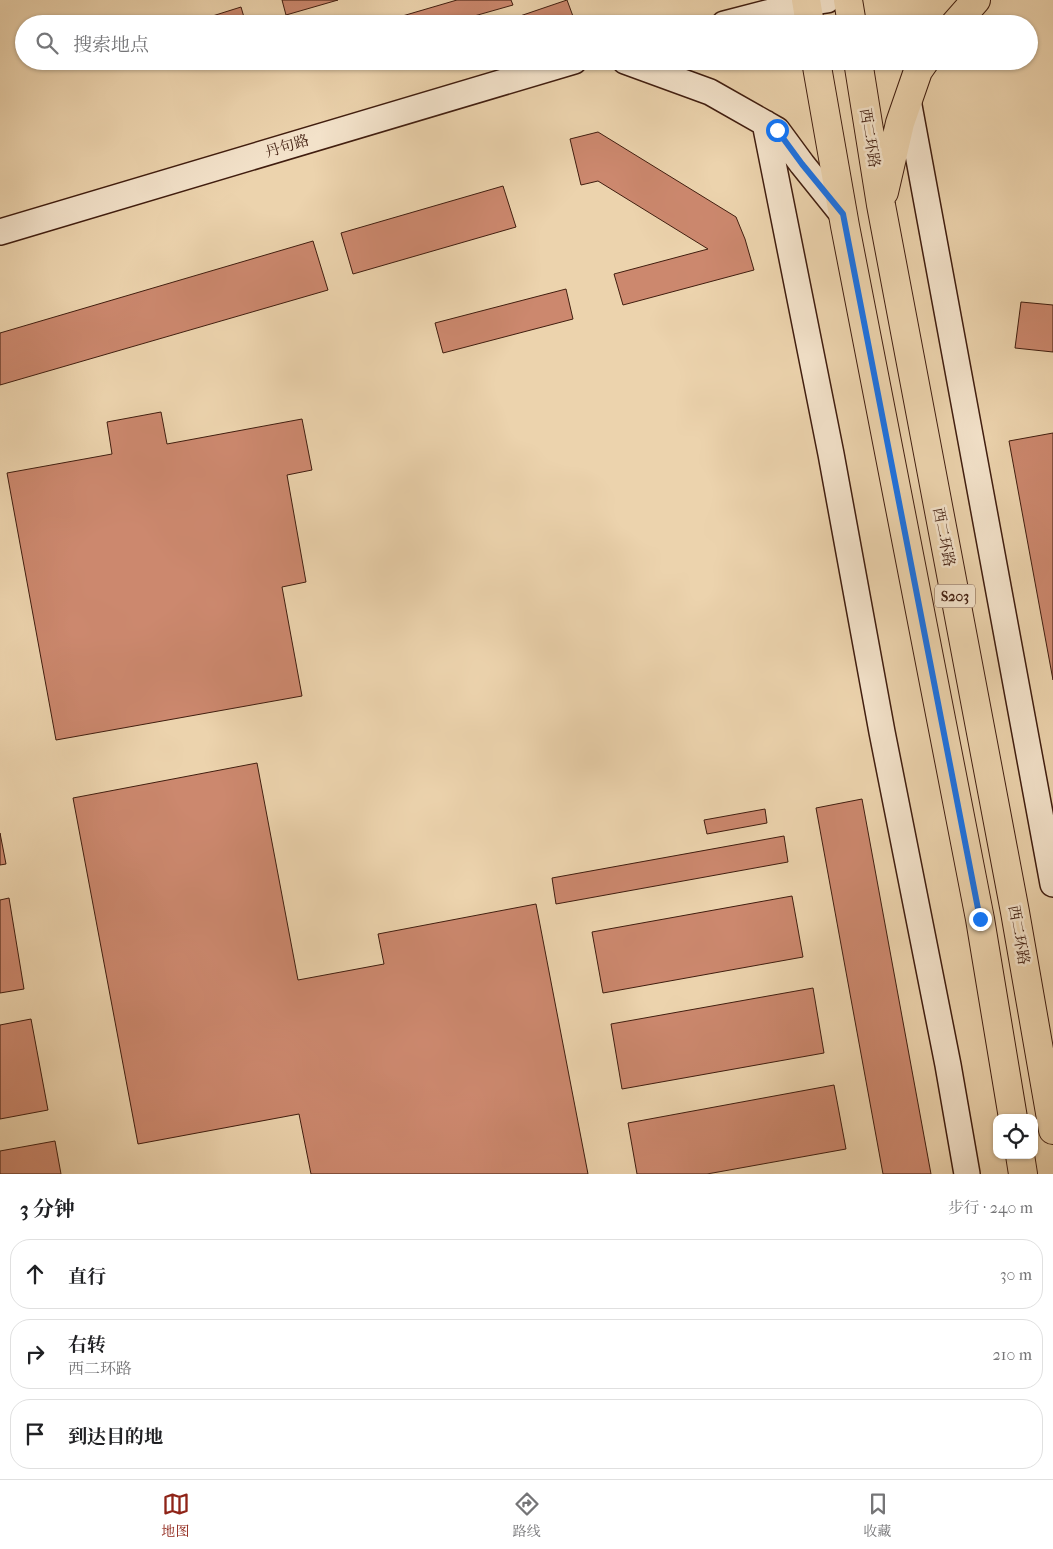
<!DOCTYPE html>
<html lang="zh">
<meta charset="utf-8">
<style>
:root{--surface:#fff;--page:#f2f2f2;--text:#202124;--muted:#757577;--line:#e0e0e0;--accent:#8f2418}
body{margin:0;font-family:"IM FELL French Canon","Noto Serif SC",serif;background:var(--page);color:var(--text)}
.controls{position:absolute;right:15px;bottom:15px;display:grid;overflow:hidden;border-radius:10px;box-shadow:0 1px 4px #0004}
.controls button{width:45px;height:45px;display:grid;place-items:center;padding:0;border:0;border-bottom:1px solid var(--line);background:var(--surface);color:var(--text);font:25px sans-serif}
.stop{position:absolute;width:15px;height:15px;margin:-11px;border:4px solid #1a73e8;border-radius:50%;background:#fff}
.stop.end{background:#1a73e8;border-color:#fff;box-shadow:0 1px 5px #0008}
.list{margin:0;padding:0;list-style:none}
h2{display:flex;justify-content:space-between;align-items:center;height:65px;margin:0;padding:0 20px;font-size:21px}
h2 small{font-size:16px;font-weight:400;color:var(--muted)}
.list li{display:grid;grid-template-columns:32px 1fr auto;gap:15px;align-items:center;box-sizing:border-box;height:70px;margin:0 10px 10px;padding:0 10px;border:1px solid var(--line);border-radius:20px}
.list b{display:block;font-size:19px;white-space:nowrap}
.list p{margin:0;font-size:16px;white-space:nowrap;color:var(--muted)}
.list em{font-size:16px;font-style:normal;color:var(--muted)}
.icon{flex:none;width:28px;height:28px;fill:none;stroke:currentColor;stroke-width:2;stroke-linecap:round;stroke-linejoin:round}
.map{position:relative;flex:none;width:1053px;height:1174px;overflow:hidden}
.search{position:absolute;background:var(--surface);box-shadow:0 1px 4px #0004;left:15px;right:15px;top:15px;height:55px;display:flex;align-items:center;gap:12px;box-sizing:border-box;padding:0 18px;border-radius:28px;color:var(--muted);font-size:19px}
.sheet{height:305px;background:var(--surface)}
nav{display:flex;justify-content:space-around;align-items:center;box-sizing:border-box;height:70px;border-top:1px solid var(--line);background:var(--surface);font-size:14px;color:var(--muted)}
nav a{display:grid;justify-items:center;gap:2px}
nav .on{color:var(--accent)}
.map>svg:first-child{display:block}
</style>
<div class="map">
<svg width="1053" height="1174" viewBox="0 0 1053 1174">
<rect width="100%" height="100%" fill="#ecd3ad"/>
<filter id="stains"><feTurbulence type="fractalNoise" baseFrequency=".004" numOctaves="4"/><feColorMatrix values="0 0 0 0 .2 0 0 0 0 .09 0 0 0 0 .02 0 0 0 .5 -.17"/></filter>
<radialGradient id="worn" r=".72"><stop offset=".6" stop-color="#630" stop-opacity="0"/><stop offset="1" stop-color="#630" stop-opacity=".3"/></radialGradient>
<!-- building -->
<path fill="#cc886e" stroke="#401d0f" d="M 282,0 L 338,0 L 286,15 Z
M 457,0 L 511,0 L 513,5 L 446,24 L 375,24 Z
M 567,0 L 574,19 L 560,24 L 523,24 L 520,16 Z
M 241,7 L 246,24 L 187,24 Z
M 187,61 L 201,61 L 188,65 Z
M 287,61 L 316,61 L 290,69 Z
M 598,132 L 736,217 L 745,239 L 754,270 L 623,305 L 614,274 L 708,249 L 598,181 L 581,185 L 570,139 Z
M 503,186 L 516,227 L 353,274 L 341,233 Z
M 313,241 L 328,290 L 0,385 L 0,333 Z
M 566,289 L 573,319 L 443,353 L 435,323 Z
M 1021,302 L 1053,305 L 1053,352 L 1015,348 Z
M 161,412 L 167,444 L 302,419 L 312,470 L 287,475 L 306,582 L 282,587 L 302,696 L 56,740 L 7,473 L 112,454 L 107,422 Z
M 1053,433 L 1053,680 L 1009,441 Z
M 257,763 L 298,980 L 384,964 L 378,934 L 536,904 L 588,1174 L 311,1174 L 299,1114 L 138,1144 L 73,798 Z
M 862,799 L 931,1174 L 883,1174 L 816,808 Z
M 765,809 L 767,823 L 707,834 L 704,820 Z
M 0,833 L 6,864 L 0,865 Z
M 784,836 L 788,862 L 556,904 L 552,878 Z
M 792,896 L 803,957 L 603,993 L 592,932 Z
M 9,898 L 24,989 L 0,993 L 0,900 Z
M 813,988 L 824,1053 L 622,1089 L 611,1024 Z
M 31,1019 L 48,1110 L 0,1119 L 0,1025 Z
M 834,1085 L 846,1149 L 707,1174 L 637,1174 L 628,1123 Z
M 55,1141 L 61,1174 L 0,1174 L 0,1151 Z"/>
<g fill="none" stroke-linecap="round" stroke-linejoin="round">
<!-- secondary casing -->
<g stroke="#401d0f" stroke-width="28">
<path id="secondary" d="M 724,24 L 806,3 L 827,0
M 625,61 L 710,92 L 777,130 L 802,164 L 843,215
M 908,100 L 1053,884
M 765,123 L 831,454 L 882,732 L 948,1065 L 967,1174
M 0,232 L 574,61"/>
</g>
<!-- primary casing -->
<g stroke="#401d0f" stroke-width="30">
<path id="primary" d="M 806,0 L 810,24
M 848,0 L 852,24
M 955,24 L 976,0
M 816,61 L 845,226 L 980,919 L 1013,1118
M 858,61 L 881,205 L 1015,912 L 1053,1130
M 884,192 L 900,123 L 918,71 L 925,61
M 1020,1155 L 1023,1174"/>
</g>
<!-- secondary -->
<use href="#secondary" stroke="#f3e2ca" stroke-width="25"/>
<!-- primary -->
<use href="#primary" stroke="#ecd3ad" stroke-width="28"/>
</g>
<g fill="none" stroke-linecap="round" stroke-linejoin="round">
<!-- route -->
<path stroke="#1a73e8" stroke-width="6" d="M 777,130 L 802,164 L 843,214 L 980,919"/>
</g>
<g text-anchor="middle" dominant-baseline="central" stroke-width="5" stroke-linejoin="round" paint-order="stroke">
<!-- shield labels -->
<rect fill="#f3e2ca" stroke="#765847" stroke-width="1" x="935" y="584.5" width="40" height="23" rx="4"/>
<g font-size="14" font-weight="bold" fill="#401d0f">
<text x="955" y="596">S203</text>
</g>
<!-- street labels -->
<g font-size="15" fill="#401d0f" stroke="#f3e2ca">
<text transform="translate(870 138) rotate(81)">西二环路</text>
<text transform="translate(287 146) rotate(-17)">丹句路</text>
<text transform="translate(944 537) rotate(79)">西二环路</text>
<text transform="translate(1019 935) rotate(80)">西二环路</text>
</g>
</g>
<rect width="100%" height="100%" filter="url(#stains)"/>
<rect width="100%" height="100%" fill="url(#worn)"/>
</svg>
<div class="controls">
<button><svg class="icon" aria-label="locate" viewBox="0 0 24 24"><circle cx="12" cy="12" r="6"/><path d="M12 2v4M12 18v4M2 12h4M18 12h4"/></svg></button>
</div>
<div class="stop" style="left:777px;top:130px"></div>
<div class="stop end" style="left:980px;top:919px"></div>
<div class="search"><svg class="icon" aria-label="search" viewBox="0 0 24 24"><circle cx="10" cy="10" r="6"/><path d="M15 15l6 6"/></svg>搜索地点</div>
</div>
<section class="sheet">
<h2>3 分钟<small>步行 · 240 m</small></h2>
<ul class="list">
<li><svg class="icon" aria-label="ahead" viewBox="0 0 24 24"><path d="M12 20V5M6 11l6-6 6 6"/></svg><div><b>直行</b></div><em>30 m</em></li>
<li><svg class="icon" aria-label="right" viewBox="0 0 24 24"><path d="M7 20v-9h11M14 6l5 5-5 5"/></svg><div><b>右转</b><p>西二环路</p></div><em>210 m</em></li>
<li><svg class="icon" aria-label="arrive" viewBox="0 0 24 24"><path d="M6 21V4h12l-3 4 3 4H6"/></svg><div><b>到达目的地</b></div></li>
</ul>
</section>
<nav>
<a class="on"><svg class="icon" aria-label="map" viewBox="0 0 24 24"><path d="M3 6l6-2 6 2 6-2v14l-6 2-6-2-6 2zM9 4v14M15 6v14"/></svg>地图</a>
<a><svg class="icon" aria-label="directions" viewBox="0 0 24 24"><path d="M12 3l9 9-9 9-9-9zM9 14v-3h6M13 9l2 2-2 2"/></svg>路线</a>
<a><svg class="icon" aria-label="saved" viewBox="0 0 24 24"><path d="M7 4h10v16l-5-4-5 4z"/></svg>收藏</a>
</nav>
